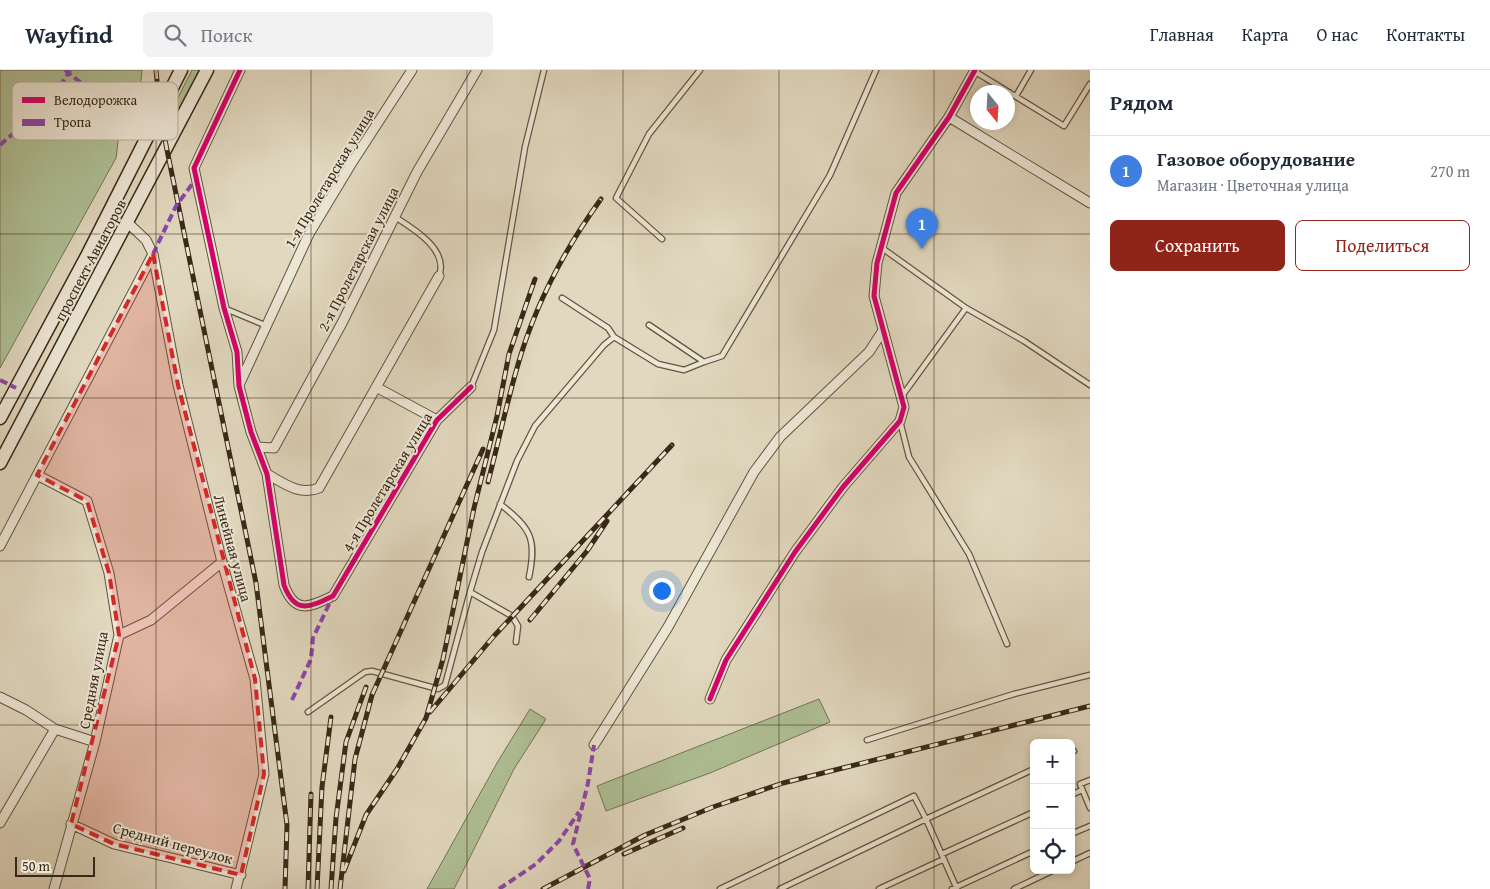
<!DOCTYPE html>
<html lang="ru">
<meta charset="utf-8">
<style>
:root{--surface:#fff;--page:#f2f2f3;--text:#1f2937;--muted:#747a83;--line:#e0e1e3;--accent:#8f2418}
body{margin:0;font-family:"Gentium Book Plus",serif;background:var(--page);color:var(--text)}
.controls{position:absolute;right:15px;bottom:15px;display:grid;overflow:hidden;border-radius:8px;box-shadow:0 2px 8px #0003}
.controls button{width:45px;height:45px;display:grid;place-items:center;padding:0;border:0;border-bottom:1px solid var(--line);background:var(--surface);color:var(--text);font:25px sans-serif}
.compass{position:absolute;left:970px;top:15px;width:45px;height:45px;border-radius:50%;background:var(--surface);box-shadow:0 2px 8px #0003;rotate:162deg}
.scale{position:absolute;left:15px;bottom:12px;width:80px;box-sizing:border-box;padding-left:5px;border:2px solid #392916;border-top:0;font-size:14px;line-height:18px;white-space:nowrap;color:#392916;-webkit-text-stroke:4px #ece6d5;paint-order:stroke}
.you{position:absolute;left:661px;top:520px;width:18px;height:18px;margin:-12px;border:4px solid #fff;border-radius:50%;background:#1a73e8;box-shadow:0 0 0 8px #1a73e833}
.badge{display:grid;place-items:center;width:32px;height:32px;border-radius:50%;background:var(--accent);color:#fff;font-size:16px;font-weight:700}
.pin{position:absolute;translate:-50% -41px;filter:drop-shadow(0 1px 2px #0008)}
.pin::after{content:'';position:absolute;top:26px;width:18px;height:15px;background:inherit;clip-path:polygon(0 0,100% 0,50% 100%)}
.list{margin:0;padding:0;list-style:none}
h2{display:flex;justify-content:space-between;align-items:center;height:65px;margin:0;padding:0 20px;font-size:21px}
h2 small{font-size:16px;font-weight:400;color:var(--muted)}
.list li{display:grid;grid-template-columns:32px 1fr auto;gap:15px;align-items:center;box-sizing:border-box;height:70px;padding:0 20px;border-top:1px solid var(--line)}
.list b{display:block;font-size:19px;white-space:nowrap}
.list p{margin:0;font-size:16px;white-space:nowrap;color:var(--muted)}
.list em{font-size:16px;font-style:normal;color:var(--muted)}
.actions{display:flex;gap:10px;padding:15px 20px}
.actions a{flex:1;padding:11px 0;border:1px solid var(--accent);border-radius:8px;text-align:center;font-size:18px;color:var(--accent)}
.actions .main{background:var(--accent);color:#fff}
.icon{flex:none;width:28px;height:28px;fill:none;stroke:currentColor;stroke-width:2;stroke-linecap:round;stroke-linejoin:round}
.map{position:relative;flex:none;width:1090px;height:819px;overflow:hidden}
header{display:flex;align-items:center;gap:30px;box-sizing:border-box;height:70px;padding:0 25px;background:var(--surface);border-bottom:1px solid var(--line)}
header strong{font-size:24px}
nav{display:flex;gap:28px;margin-inline-start:auto;font-size:18px}
.search{width:350px;height:45px;background:var(--page);display:flex;align-items:center;gap:12px;box-sizing:border-box;padding:0 18px;border-radius:8px;color:var(--muted);font-size:19px}
main{display:flex}
aside{flex:1;background:var(--surface)}
.map>svg:first-child{display:block}
</style>
<header>
<strong>Wayfind</strong>
<div class="search"><svg class="icon" aria-label="search" viewBox="0 0 24 24"><circle cx="10" cy="10" r="6"/><path d="M15 15l6 6"/></svg>Поиск</div>
<nav><a>Главная</a><a>Карта</a><a>О нас</a><a>Контакты</a></nav>
</header>
<main>
<div class="map">
<svg width="1090" height="819" viewBox="0 0 1090 819">
<rect width="100%" height="100%" fill="#e1d8bf"/>
<filter id="stains"><feTurbulence type="fractalNoise" baseFrequency=".004" numOctaves="4"/><feColorMatrix values="0 0 0 0 .2 0 0 0 0 .09 0 0 0 0 .02 0 0 0 .5 -.17"/></filter>
<radialGradient id="worn" r=".72"><stop offset=".6" stop-color="#630" stop-opacity="0"/><stop offset="1" stop-color="#630" stop-opacity=".3"/></radialGradient>
<!-- green -->
<path fill="#afbf95" stroke="#747456" d="M 0,0 L 142,0 C 142,24 127,33 121,52 C 118,63 118,76 116,88 L 0,298 Z
M 192,0 L 199,0 L 169,63 L 166,51 Z
M 819,629 L 830,652 L 710,703 L 606,741 L 597,716 Z
M 530,639 L 546,649 L 514,699 L 454,819 L 427,819 L 497,693 Z"/>
<g fill="none" stroke-linecap="round" stroke-linejoin="round">
<!-- lane casing -->
<g stroke="#635540" stroke-width="7">
<path id="lane" d="M 974,1 L 1064,56 L 1090,14
M 1016,26 L 1031,0
M 395,147 C 414,159 449,180 439,206
M 662,169 L 616,128 L 649,64 L 700,0
M 882,178 L 966,238 L 1024,271 L 1090,315
M 562,228 L 608,258 L 614,267
M 226,239 L 267,256
M 649,255 L 704,292 L 722,286 L 830,105 L 876,0
M 471,317 L 494,260 L 525,77 L 544,0
M 902,326 L 966,238
M 900,351 L 909,387 L 969,484 L 1007,574
M 500,434 C 531,458 537,469 529,507
M 516,572 L 518,556 L 512,546 L 470,522 L 482,482 L 517,391 L 535,356 L 604,275 L 614,267 L 658,294 L 684,300 L 704,292
M 308,642 L 365,602 L 372,601 L 438,619 L 445,615 L 470,522
M 867,670 L 1014,624 L 1090,605
M 1071,682 L 1074,681
M 1090,710 L 1080,714 L 1090,738
M 1071,725 L 1082,720
M 1071,764 L 1090,756
M 942,784 L 1034,742
M 1071,792 L 1090,783
M 720,819 L 914,726 L 926,749 L 780,819
M 879,819 L 944,789
M 952,819 L 1034,781
M 957,819 L 926,749 L 1034,699
M 1014,819 L 1054,800"/>
</g>
<!-- street casing -->
<g stroke="#635540" stroke-width="11">
<path id="street" d="M 240,0 L 194,98 L 224,238 L 237,282 L 239,316 L 251,362 L 267,404 L 284,515 C 295,545 310,537 333,526 L 437,350 L 471,317
M 949,47 L 1090,133
M 128,153 L 146,170 L 153,184 L 178,315 L 222,492 L 255,609 L 264,704 L 236,819
M 239,315 L 309,164 L 353,91 L 412,0
M 376,317 L 437,350
M 257,377 L 274,378 L 342,253 L 417,102 L 477,0
M 267,404 C 285,414 300,426 319,418 L 439,206
M 37,405 L 87,431 L 109,503 L 119,565 L 95,672 L 54,819
M 0,476 L 153,184
M 119,565 L 151,550 L 222,492
M 0,627 L 26,640 L 55,659 L 95,672
M 710,629 L 726,590 L 795,482 L 843,417 L 900,351 L 904,337 L 874,226 L 877,193 L 896,123 L 949,47 L 975,0
M 594,675 L 668,557 L 754,402 L 780,367 L 869,282 L 882,262
M 0,753 L 55,659
M 71,754 L 114,774 L 241,805"/>
</g>
<!-- secondary casing -->
<g stroke="#392916" stroke-width="15">
<path id="secondary" d="M 0,348 L 88,184 L 181,0
M 0,393 L 207,0"/>
</g>
<!-- lane -->
<use href="#lane" stroke="#ece6d5" stroke-width="4.5"/>
<!-- street -->
<use href="#street" stroke="#ece6d5" stroke-width="9"/>
<!-- secondary -->
<use href="#secondary" stroke="#ece6d5" stroke-width="12"/>
<!-- rail casing -->
<g stroke="#392916" stroke-width="5">
<path id="rail" d="M 156,0 L 160,43 L 167,80 L 256,513 L 287,755 L 285,819
M 488,412 C 498,374 506,336 517,298 C 534,237 564,180 601,129
M 530,550 L 587,481 L 607,451
M 430,642 L 494,566 L 672,375
M 624,784 L 683,758
M 344,801 L 366,745 L 397,699 L 426,648 L 443,589 L 474,438 L 497,346 L 509,284 L 535,209
M 308,819 L 311,724
M 317,819 L 322,717 L 331,647
M 331,819 L 336,748 L 346,672 L 366,617
M 340,819 L 355,689 L 372,625 L 483,379
M 543,819 L 645,765 L 713,737 L 783,713 L 1090,636"/>
</g>
<!-- rail -->
<use href="#rail" stroke="#ece6d5" stroke-width="3" stroke-dasharray="9" stroke-linecap="butt"/>
<!-- quiet -->
<path stroke="#8e44ad" stroke-width="4" stroke-dasharray="8 4" stroke-linecap="butt" d="M 65,0 L 100,28 L 117,37 L 146,41
M 0,75 C 25,53 54,30 70,0
M 153,184 L 176,136 L 196,109
M 0,310 L 16,318
M 292,630 L 311,589 L 313,568 L 333,526
M 499,819 L 536,794 L 559,771 L 579,742
M 588,819 L 590,809 L 573,774 L 588,713 L 594,675"/>
<!-- cycleway casing -->
<g stroke="#ece6d5" stroke-width="8">
<path id="cycleway" d="M 240,0 L 194,98 L 224,238 L 237,282 L 239,316 L 251,362 L 267,404 L 284,515 C 295,545 310,537 333,526 L 437,350 L 471,317
M 710,629 L 726,590 L 795,482 L 843,417 L 900,351 L 904,337 L 874,226 L 877,193 L 896,123 L 949,47 L 975,0"/>
</g>
<!-- cycleway -->
<use href="#cycleway" stroke="#d6006c" stroke-width="5"/>
</g>
<!-- marked area -->
<path fill="#d62828" fill-opacity="0.2" stroke="#d62828" stroke-width="4" stroke-dasharray="10 6" stroke-linejoin="round" d="M 153,184 L 178,315 L 255,609 L 264,704 L 241,805 L 114,774 L 71,754 L 119,565 L 109,503 L 87,431 L 37,405 Z"/>
<!-- grid -->
<path fill="none" stroke="#392916" stroke-width="1" stroke-opacity="0.55" d="M 156,0 L 156,819M 311,0 L 311,819M 467,0 L 467,819M 623,0 L 623,819M 779,0 L 779,819M 934,0 L 934,819M 0,164 L 1090,164M 0,328 L 1090,328M 0,491 L 1090,491M 0,655 L 1090,655"/>
<g text-anchor="middle" dominant-baseline="central" stroke-width="4" stroke-linejoin="round" paint-order="stroke">
<!-- street labels -->
<g font-size="15" fill="#392916" stroke="#ece6d5">
<text transform="translate(329 108) rotate(-59)">1-я Пролетарская улица</text>
<text transform="translate(358 189) rotate(-63)">2-я Пролетарская улица</text>
<text transform="translate(90 190) rotate(-62)">проспект Авиаторов</text>
<text transform="translate(387 412) rotate(-59)">4-я Пролетарская улица</text>
<text transform="translate(233 478) rotate(75)">Линейная улица</text>
<text transform="translate(93 610) rotate(-79)">Средняя улица</text>
<text transform="translate(173 773) rotate(15)">Средний переулок</text>
</g>
</g>
<!-- legend -->
<rect x="12" y="12" width="166" height="58" rx="8" fill="#ece6d5" stroke="#b6ad9c" stroke-width="1"/>
<rect x="22" y="27" width="23" height="6" fill="#d6006c"/>
<rect x="22" y="49" width="23" height="7" fill="#8e44ad"/>
<g font-size="14" fill="#392916">
<text x="54" y="35">Велодорожка</text>
<text x="54" y="57">Тропа</text>
</g>
<rect width="100%" height="100%" filter="url(#stains)"/>
<rect width="100%" height="100%" fill="url(#worn)"/>
</svg>
<div class="controls">
<button>+</button>
<button>−</button>
<button><svg class="icon" aria-label="locate" viewBox="0 0 24 24"><circle cx="12" cy="12" r="6"/><path d="M12 2v4M12 18v4M2 12h4M18 12h4"/></svg></button>
</div>
<svg class="compass" viewBox="-18 -18 36 36"><path d="M0-13l5 13h-10z" fill="#e53935"/><path d="M0 13l5-13h-10z" fill="#747a83"/></svg>
<div class="scale">50 m</div>
<div class="you"></div>
<div class="pin badge" style="left:922px;top:179px;background:#3f7fe0">1</div>
</div>
<aside>
<h2>Рядом<small></small></h2>
<ul class="list">
<li><span class="badge" style="background:#3f7fe0">1</span><div><b>Газовое оборудование</b><p>Магазин · Цветочная улица</p></div><em>270 m</em></li>
</ul>
<div class="actions"><a class="main">Сохранить</a><a>Поделиться</a></div>
</aside>
</main>
